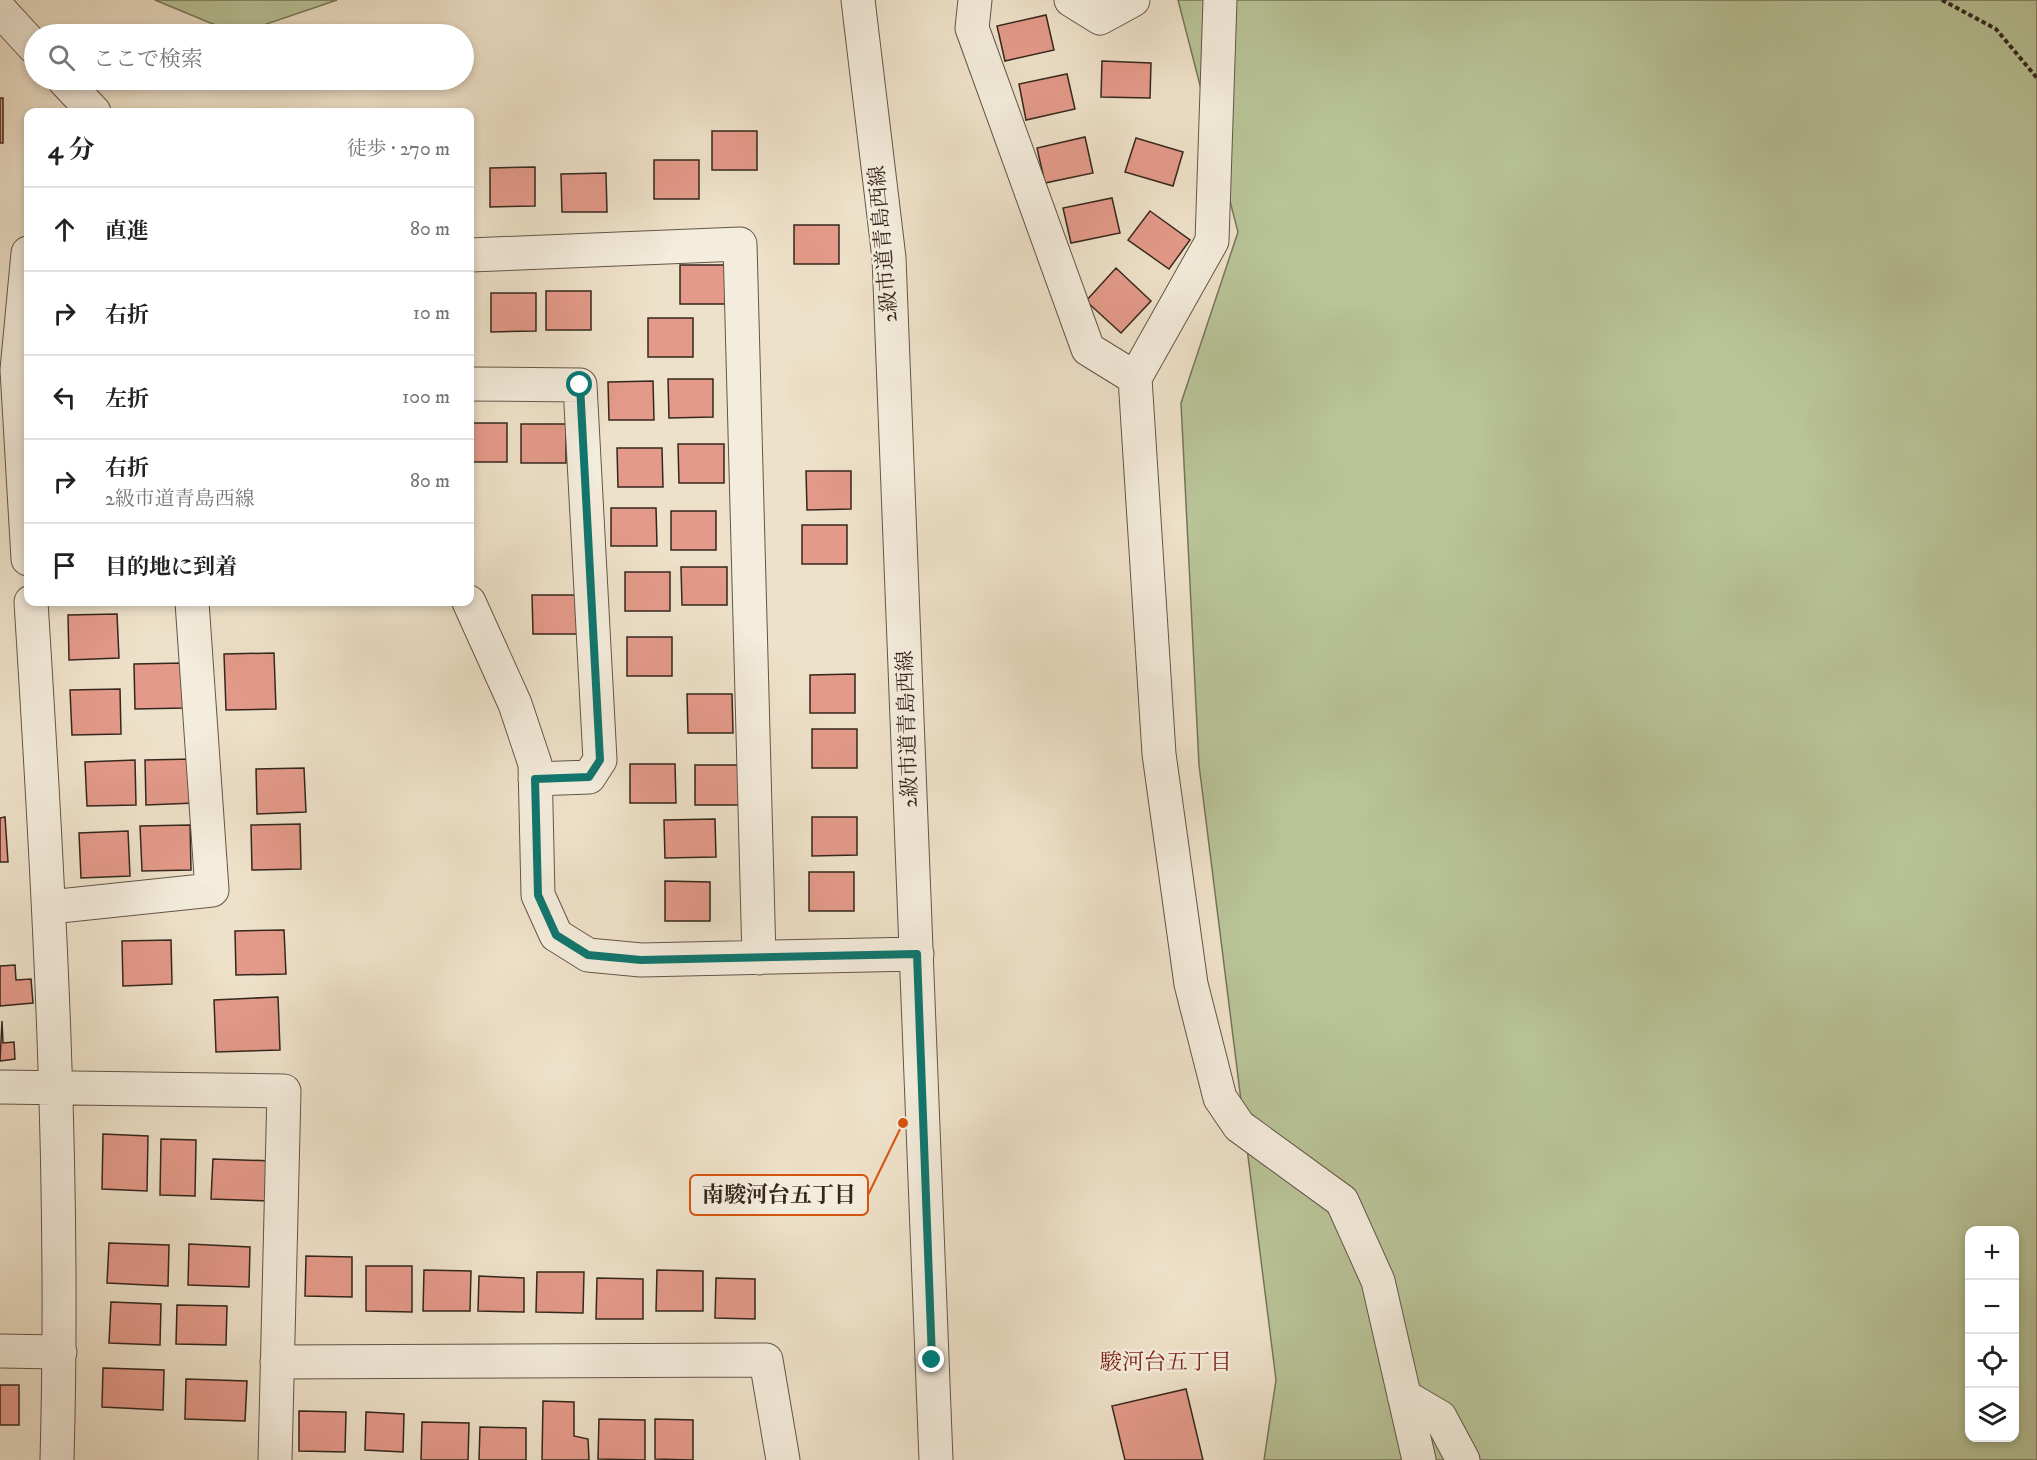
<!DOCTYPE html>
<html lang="ja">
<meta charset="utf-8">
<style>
:root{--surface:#fff;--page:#f6f6f6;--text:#222;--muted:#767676;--line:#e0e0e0}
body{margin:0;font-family:"IM FELL DW Pica","Noto Serif JP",serif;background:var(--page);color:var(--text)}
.controls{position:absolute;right:18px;bottom:18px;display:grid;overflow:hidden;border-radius:12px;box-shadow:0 3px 9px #0003}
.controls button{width:54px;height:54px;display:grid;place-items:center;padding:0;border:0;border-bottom:2px solid var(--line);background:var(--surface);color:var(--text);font:30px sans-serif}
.stop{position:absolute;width:18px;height:18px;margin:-14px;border:4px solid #0f766e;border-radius:50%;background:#fff}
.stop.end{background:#0f766e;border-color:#fff;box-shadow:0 2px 6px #0008}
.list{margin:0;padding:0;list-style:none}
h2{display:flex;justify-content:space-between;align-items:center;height:78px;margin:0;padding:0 24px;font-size:26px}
h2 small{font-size:20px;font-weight:400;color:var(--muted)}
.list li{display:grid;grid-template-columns:39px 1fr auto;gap:18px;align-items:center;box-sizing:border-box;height:84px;padding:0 24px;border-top:2px solid var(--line)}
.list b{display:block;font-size:22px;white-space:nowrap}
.list p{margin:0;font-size:20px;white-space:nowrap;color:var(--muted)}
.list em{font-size:20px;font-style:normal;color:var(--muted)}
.icon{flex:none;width:33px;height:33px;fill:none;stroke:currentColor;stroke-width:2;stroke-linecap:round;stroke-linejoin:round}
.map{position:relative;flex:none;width:2037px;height:1460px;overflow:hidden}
.search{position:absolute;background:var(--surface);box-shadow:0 3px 9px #0003;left:24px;top:24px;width:450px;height:66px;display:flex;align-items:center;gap:15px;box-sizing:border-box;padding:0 21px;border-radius:33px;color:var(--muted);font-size:22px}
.panel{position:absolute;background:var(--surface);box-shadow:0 3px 9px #0003;left:24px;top:108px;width:450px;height:498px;border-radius:12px}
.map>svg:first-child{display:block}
</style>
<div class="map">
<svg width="2037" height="1460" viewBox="0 0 2037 1460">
<rect width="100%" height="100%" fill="#eee1c9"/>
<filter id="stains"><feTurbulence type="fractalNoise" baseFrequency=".00333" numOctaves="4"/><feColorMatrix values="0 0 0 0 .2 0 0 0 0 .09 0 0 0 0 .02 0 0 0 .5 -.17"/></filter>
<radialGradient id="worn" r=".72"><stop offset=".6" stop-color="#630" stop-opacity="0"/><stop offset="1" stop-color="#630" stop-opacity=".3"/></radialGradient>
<!-- green -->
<path fill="#b8c397" stroke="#76755a" stroke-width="1.5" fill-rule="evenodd" d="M 155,0 L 337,0 L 237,34 Z
M 1178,0 L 2037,0 L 2037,1460 L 1264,1460 L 1276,1380 L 1199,765 L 1181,403 L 1238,232 ZM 1970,1230 L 2014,1230 L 2014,1438 L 1970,1438 Z"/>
<!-- building -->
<path fill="#e49a8a" stroke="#35271d" stroke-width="1.5" d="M 1046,15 L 1054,50 L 1005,61 L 997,26 Z
M 1102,61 L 1151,63 L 1150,98 L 1101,97 Z
M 1067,74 L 1075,109 L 1026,120 L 1019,84 Z
M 0,98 L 3,98 L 3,143 L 0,143 Z
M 712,131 L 757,131 L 757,170 L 712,170 Z
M 1085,137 L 1093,173 L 1045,183 L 1037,148 Z
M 1136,138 L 1183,152 L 1173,186 L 1125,172 Z
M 654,160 L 699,160 L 699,199 L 654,199 Z
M 535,167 L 535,206 L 490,207 L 490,168 Z
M 606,173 L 607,212 L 562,212 L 561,174 Z
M 1112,198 L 1120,233 L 1071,243 L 1063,208 Z
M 1150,211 L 1190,240 L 1169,269 L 1128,240 Z
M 794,225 L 839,225 L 839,264 L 794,264 Z
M 680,265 L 725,265 L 725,304 L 680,304 Z
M 1116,268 L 1151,301 L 1121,333 L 1086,301 Z
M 546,291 L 591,291 L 591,330 L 546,330 Z
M 491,293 L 536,293 L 536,331 L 491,332 Z
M 648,318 L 693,318 L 693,357 L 648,357 Z
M 668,379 L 713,379 L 713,417 L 669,418 Z
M 653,381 L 654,420 L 609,420 L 608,382 Z
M 470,423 L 507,423 L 507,462 L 470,462 Z
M 521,424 L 566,424 L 566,463 L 521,463 Z
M 678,444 L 724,444 L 724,483 L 679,483 Z
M 617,448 L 662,448 L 663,487 L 618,487 Z
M 806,471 L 851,471 L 851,509 L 807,510 Z
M 611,508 L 656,508 L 657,546 L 611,546 Z
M 671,511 L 716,511 L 716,550 L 671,550 Z
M 802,525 L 847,525 L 847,564 L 802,564 Z
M 681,567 L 727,567 L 727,605 L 682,605 Z
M 625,572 L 670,572 L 670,611 L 625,611 Z
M 532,595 L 577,595 L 578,634 L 533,634 Z
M 117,614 L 119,658 L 69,660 L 68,615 Z
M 627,637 L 672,637 L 672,676 L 627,676 Z
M 274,653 L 276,709 L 226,710 L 224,654 Z
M 183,663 L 185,708 L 135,709 L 134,664 Z
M 855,674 L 855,713 L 810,713 L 810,675 Z
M 120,689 L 121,734 L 72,735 L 70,690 Z
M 687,694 L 732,694 L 733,733 L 688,733 Z
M 812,729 L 857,729 L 857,768 L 812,768 Z
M 194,759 L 195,803 L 146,805 L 145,760 Z
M 135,760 L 136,805 L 87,806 L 85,762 Z
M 630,764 L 675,764 L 676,803 L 630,803 Z
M 695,765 L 741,765 L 741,805 L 695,805 Z
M 304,768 L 306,812 L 257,814 L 256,769 Z
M 5,817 L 8,862 L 0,862 L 0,818 Z
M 812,817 L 857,817 L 857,855 L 812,856 Z
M 715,819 L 716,857 L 665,858 L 664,820 Z
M 300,824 L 301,869 L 252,870 L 251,825 Z
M 190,825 L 191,870 L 142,871 L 140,826 Z
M 128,831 L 130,876 L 81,878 L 79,833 Z
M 809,872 L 854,872 L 854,911 L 809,911 Z
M 665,881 L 710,882 L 710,921 L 665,921 Z
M 284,930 L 286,974 L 236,975 L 235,931 Z
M 171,940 L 172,984 L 123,986 L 122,941 Z
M 15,965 L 16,980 L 31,979 L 33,1003 L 0,1006 L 0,966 Z
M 278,997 L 280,1050 L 216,1052 L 214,1000 Z
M 2,1021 L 3,1043 L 14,1042 L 15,1059 L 0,1061 Z
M 103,1134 L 148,1136 L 147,1191 L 102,1189 Z
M 161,1139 L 196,1140 L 195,1196 L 160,1195 Z
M 213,1159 L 273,1161 L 272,1201 L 211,1199 Z
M 109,1243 L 169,1245 L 168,1286 L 107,1283 Z
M 189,1244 L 250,1247 L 249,1287 L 188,1285 Z
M 306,1256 L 352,1257 L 352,1297 L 305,1296 Z
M 366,1266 L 412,1266 L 412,1312 L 366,1311 Z
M 424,1270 L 471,1271 L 470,1311 L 423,1311 Z
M 657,1270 L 703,1271 L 703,1311 L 656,1311 Z
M 537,1272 L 584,1272 L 583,1313 L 536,1312 Z
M 479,1276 L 524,1278 L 524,1312 L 478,1311 Z
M 597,1278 L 643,1279 L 643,1319 L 596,1319 Z
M 716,1278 L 755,1279 L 755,1319 L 715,1318 Z
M 111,1302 L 161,1304 L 160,1345 L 109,1343 Z
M 177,1305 L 227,1306 L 226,1345 L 176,1344 Z
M 103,1368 L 164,1370 L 163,1410 L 102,1407 Z
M 186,1379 L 247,1381 L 245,1421 L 185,1419 Z
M 0,1385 L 19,1385 L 19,1425 L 0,1425 Z
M 1186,1389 L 1203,1460 L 1125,1460 L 1112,1406 Z
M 543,1401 L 574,1402 L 574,1436 L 588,1439 L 589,1460 L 542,1460 Z
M 299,1411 L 346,1412 L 345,1452 L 299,1451 Z
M 366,1412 L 404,1414 L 403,1452 L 365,1450 Z
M 599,1419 L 645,1420 L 645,1460 L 598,1459 Z
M 655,1419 L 693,1420 L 693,1460 L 655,1459 Z
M 422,1422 L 469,1423 L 468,1460 L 421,1460 Z
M 480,1427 L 526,1428 L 526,1460 L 479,1460 Z"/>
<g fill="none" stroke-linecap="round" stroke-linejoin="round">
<!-- minor casing -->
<g stroke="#635648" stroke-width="35">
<path id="minor" d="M 858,0 L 889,258 L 936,1460
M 975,0 L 972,28 L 1088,349 L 1135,378
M 1071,0 L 1100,18 L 1133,0
M 1220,0 L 1212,241 L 1135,378 L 1159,754 L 1191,984 L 1220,1098 L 1239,1126 L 1342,1201 L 1378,1281 L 1419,1460
M 0,10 L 34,47
M 64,80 L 94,112
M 28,253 L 17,370 L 28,559
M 470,255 L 740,244 L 759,958
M 470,384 L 580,385 L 600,760 L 589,777 L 535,779
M 31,602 C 49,888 65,1173 57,1460
M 469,602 L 515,704 L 535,764 L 538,895 L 556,935 L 588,955 L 641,960 L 917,954
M 50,907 L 212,890 L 192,602
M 0,1087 L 284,1091 L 275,1460
M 0,1351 L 60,1352
M 277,1362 L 766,1360 L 783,1460
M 1404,1396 L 1440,1417 L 1463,1460"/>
</g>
<!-- path -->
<path stroke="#35271d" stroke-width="4" stroke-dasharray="4.5 3" stroke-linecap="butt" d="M 1942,0 L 1996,29 L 2037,78"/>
<!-- minor -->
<use href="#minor" stroke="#f4ecdc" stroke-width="33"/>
</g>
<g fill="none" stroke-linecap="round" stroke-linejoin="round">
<!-- route -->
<path stroke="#0f766e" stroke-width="8" d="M 580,385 L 600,760 L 589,777 L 535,779 L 538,895 L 556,935 L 588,955 L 641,960 L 917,954 L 932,1360"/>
</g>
<g text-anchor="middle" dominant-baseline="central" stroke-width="5" stroke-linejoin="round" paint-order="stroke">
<!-- street labels -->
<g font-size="21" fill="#35271d" stroke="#f4ecdc">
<text transform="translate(884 244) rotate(-95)">2級市道青島西線</text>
<text transform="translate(908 729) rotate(-92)">2級市道青島西線</text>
</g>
<!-- neighbourhood labels -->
<g font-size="22" fill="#7a1f14" stroke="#f4ecdc">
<text x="1166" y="1362">駿河台五丁目</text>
</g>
</g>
<!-- callouts -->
<path fill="none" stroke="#d6540e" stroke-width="2" d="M903 1123L868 1195"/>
<circle fill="#d6540e" stroke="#f4ecdc" stroke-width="2" cx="903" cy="1123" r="6"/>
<rect fill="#f4ecdc" stroke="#d6540e" stroke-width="2" x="690" y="1175" width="178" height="40" rx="6"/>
<g font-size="22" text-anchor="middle" font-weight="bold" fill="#35271d">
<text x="779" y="1202">南駿河台五丁目</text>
</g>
<rect width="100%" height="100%" filter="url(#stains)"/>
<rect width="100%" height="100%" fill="url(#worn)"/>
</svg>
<div class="controls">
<button>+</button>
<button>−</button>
<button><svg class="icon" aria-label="locate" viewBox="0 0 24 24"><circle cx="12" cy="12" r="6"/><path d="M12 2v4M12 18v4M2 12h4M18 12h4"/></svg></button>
<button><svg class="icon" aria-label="layers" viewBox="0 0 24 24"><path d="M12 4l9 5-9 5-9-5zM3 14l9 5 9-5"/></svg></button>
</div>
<div class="stop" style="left:580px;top:385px"></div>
<div class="stop end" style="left:932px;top:1360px"></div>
<div class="search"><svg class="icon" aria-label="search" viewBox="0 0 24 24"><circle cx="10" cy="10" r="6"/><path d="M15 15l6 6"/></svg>ここで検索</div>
<section class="panel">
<h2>4 分<small>徒歩 · 270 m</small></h2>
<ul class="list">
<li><svg class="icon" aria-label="ahead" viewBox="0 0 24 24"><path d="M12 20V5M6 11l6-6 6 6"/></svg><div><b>直進</b></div><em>80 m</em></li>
<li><svg class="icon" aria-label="right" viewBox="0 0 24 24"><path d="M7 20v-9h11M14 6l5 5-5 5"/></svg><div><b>右折</b></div><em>10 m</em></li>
<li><svg class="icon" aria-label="left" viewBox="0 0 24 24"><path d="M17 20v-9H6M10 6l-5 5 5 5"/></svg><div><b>左折</b></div><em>100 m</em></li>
<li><svg class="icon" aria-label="right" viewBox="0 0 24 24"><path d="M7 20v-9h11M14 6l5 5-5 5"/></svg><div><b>右折</b><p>2級市道青島西線</p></div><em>80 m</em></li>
<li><svg class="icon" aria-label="arrive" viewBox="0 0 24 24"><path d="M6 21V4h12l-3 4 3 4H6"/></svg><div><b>目的地に到着</b></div></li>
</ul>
</section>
</div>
